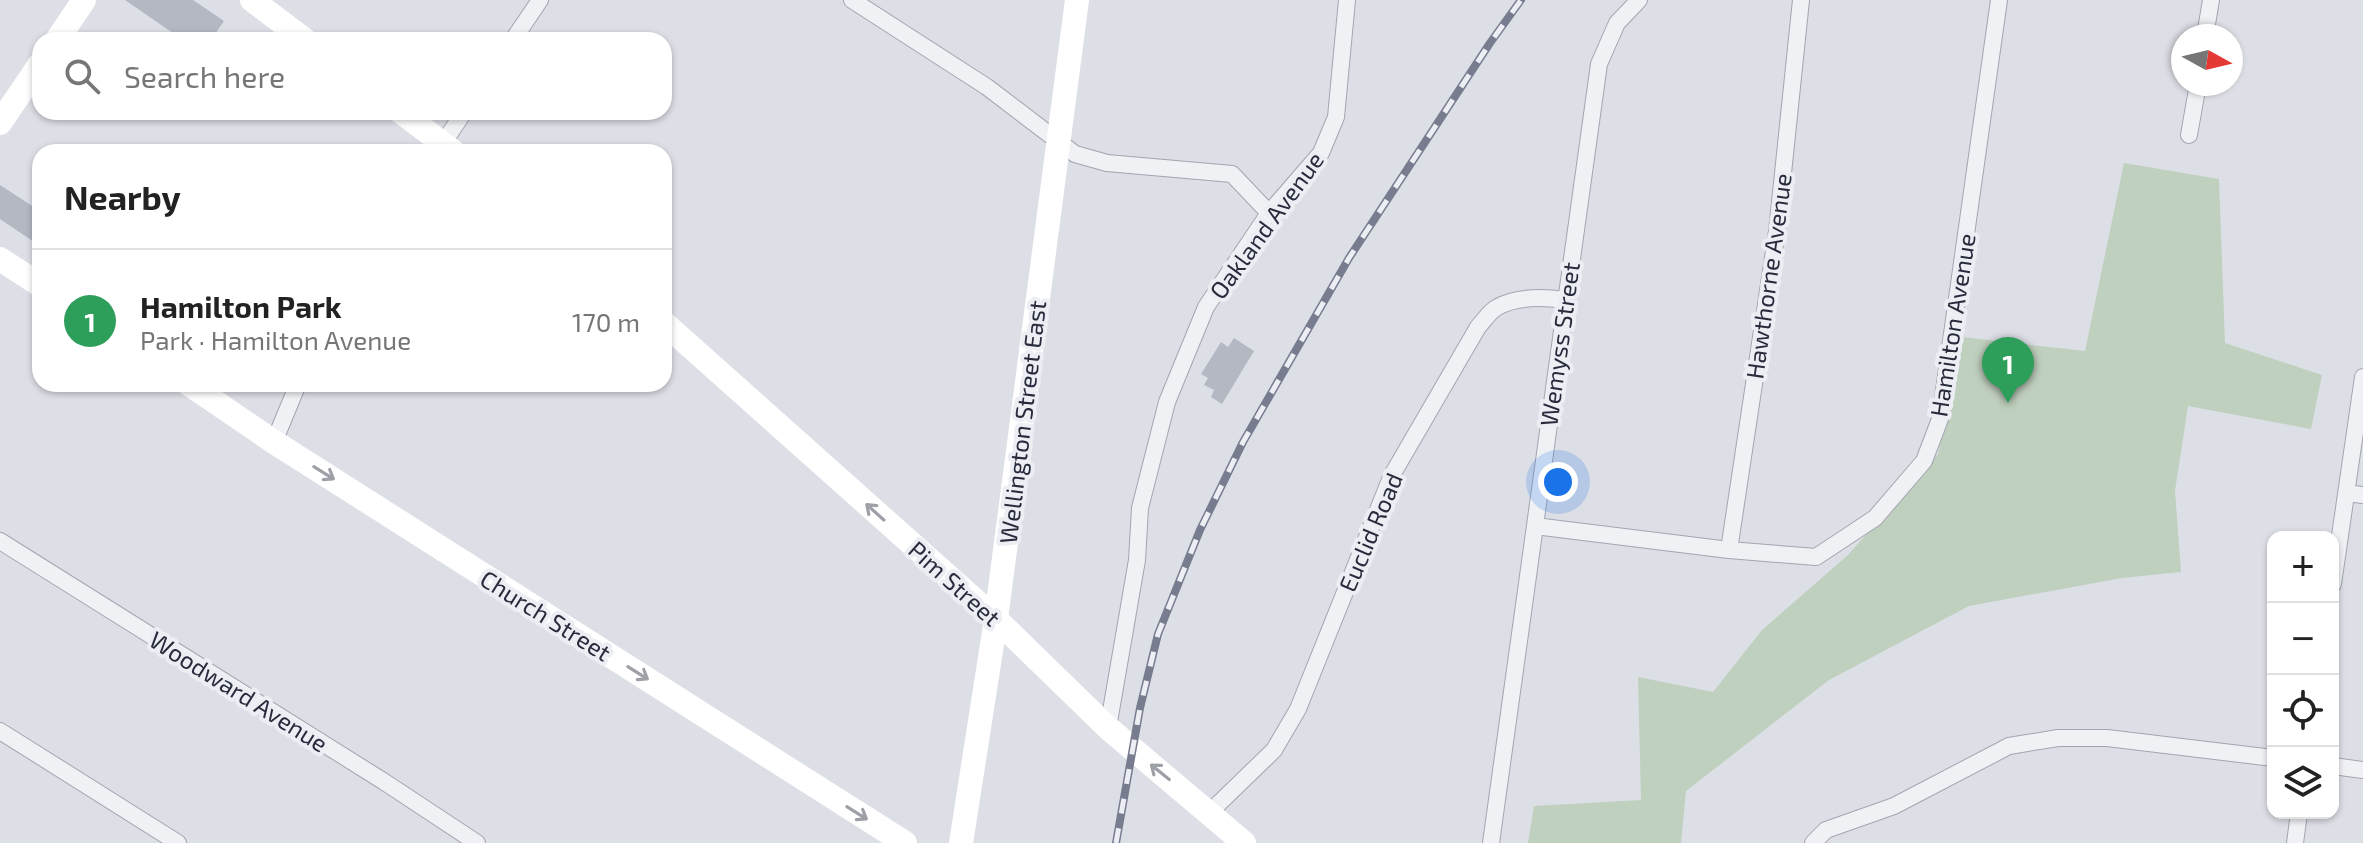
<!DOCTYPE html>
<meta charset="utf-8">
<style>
:root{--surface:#fff;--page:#f2f2f2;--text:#222;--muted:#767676;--line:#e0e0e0;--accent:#c94645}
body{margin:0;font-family:"Exo 2",sans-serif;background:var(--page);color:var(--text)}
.controls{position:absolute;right:24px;bottom:24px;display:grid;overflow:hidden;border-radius:16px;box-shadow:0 2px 6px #0004}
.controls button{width:72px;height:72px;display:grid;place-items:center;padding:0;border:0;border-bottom:2px solid var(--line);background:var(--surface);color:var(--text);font:40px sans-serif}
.compass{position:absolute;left:2171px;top:24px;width:72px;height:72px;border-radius:50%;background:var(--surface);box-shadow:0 2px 6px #0004;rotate:98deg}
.you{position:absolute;left:1558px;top:482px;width:28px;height:28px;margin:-20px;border:6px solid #fff;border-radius:50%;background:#1a73e8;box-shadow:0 0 0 12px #1a73e833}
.badge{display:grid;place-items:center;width:52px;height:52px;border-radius:50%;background:var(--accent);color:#fff;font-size:26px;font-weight:700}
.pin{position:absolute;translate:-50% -66px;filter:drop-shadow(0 2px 4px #0008)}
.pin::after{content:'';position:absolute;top:42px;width:28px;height:24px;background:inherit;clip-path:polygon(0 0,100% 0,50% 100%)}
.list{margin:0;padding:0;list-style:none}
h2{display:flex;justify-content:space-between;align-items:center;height:104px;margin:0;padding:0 32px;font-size:34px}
h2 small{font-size:26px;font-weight:400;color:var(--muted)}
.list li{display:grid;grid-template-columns:52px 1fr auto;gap:24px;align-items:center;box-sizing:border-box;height:144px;padding:0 32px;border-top:2px solid var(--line)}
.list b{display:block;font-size:30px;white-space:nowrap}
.list p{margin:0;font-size:26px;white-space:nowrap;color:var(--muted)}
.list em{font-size:26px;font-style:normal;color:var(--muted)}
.icon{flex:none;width:44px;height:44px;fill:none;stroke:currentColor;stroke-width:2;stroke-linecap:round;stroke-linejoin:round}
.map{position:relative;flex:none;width:2363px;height:843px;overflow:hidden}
.search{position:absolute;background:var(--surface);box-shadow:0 2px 6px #0004;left:32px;top:32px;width:640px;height:88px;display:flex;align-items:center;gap:20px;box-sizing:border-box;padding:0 28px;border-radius:24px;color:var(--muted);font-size:30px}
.panel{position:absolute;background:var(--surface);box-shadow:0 2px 6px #0004;left:32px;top:144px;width:640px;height:248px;border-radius:24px}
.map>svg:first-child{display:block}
</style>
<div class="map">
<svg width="2363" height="843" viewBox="0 0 2363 843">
<rect width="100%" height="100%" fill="#dddfe6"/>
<!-- green -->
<path fill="#c0d0be" d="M 2124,163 L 2219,179 L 2225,343 L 2322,375 L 2311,429 L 2188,406 L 2175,491 L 2181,572 L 2122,578 L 1969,606 L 1829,680 L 1686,791 L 1681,843 L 1528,843 L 1534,806 L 1641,800 L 1638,677 L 1713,692 L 1762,630 L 1848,555 L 1938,454 L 1962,337 L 2085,351 Z"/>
<!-- building -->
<path fill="#b4b8c3" d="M 125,0 L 193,0 L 224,21 L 211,40 L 183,40 Z
M 0,185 L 40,211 L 40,240 L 37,244 L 0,219 Z
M 1234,338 L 1254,351 L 1222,404 L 1211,397 L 1214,390 L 1204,385 L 1208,378 L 1201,374 L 1221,342 L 1228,347 Z"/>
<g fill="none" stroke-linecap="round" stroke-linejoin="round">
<!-- street casing -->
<g stroke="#a3a5b0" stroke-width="18">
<path id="street" d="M 852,0 L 987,87 L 1075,154 L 1107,163 L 1232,174 L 1269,213
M 2205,36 L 2211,0
M 513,40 L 540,0
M 2189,135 L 2198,84
M 438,151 L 464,112
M 274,442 L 298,384
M 2346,493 L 2363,495
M 1535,526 L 1729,550 L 1816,557 L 1875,518 L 1924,461 L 1940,419 L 1999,0
M 0,541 L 383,781 L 477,843
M 1729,550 L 1777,231 L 1801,0
M 2333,584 L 2363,377
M 1108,728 L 1137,560 L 1140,508 L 1167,402 L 1206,307 L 1269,213 L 1321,153 L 1336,117 L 1347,0
M 0,731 L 178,843
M 2333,766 L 2363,770
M 1210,812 L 1274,750 L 1298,709 L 1392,475 L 1478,327 C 1483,322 1489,312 1496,308 C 1515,296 1543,297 1565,300
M 1491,843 L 1599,64 L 1617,23 L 1639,0
M 1813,843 L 1826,830 L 1894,806 L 2009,746 L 2058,738 L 2107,738 L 2273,758
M 2295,843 L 2299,813"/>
</g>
<!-- street -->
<use href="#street" stroke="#eff1f5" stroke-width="16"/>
<!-- secondary -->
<path stroke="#fff" stroke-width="24" d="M 252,0 L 305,40
M 57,40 L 84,0
M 401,112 L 454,152
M 0,123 L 40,64
M 0,259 L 40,285
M 664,323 L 996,619 L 1108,728 L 1244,843
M 189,384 L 274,442 L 905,843
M 961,843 L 996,619 L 1077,0"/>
<!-- rail casing -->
<g stroke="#777c8f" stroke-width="8">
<path id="rail" d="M 1116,843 L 1140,708 L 1158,634 L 1200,530 L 1243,442 L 1349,258 L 1490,43 L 1521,0"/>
</g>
<!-- rail -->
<use href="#rail" stroke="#eceef4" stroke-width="5" stroke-dasharray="15" stroke-linecap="butt"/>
</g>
<!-- one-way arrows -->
<defs><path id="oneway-shaft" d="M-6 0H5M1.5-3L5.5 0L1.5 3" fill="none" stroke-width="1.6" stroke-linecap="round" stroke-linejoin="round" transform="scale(2)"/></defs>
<g stroke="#9ea0a7">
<use href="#oneway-shaft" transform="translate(324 473) rotate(32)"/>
<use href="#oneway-shaft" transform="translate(875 512) rotate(-138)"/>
<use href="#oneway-shaft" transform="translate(638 673) rotate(32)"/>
<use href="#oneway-shaft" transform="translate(1160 772) rotate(-141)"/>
<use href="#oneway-shaft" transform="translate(857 813) rotate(32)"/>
</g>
<g text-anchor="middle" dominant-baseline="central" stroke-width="8" stroke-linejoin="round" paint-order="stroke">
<!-- street labels -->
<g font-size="24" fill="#272b3c" stroke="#eceef4">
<text transform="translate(1266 225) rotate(-54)">Oakland Avenue</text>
<text transform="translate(1768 276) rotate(-82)">Hawthorne Avenue</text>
<text transform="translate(1952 325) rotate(-81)">Hamilton Avenue</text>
<text transform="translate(1559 344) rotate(-82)">Wemyss Street</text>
<text transform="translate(1022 422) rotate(-83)">Wellington Street East</text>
<text transform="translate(1370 532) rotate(-67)">Euclid Road</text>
<text transform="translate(955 583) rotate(42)">Pim Street</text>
<text transform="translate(546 615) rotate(32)">Church Street</text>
<text transform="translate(239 691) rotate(32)">Woodward Avenue</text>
</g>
</g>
</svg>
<div class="controls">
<button>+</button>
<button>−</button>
<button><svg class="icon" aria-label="locate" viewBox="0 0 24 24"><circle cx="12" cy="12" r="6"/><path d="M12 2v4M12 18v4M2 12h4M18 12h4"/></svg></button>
<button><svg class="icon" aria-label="layers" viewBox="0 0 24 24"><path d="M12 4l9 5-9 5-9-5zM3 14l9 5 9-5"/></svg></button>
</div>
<svg class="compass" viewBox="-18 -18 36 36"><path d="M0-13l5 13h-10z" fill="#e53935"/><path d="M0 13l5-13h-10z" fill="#767676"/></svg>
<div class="you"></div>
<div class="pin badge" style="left:2008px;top:403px;background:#2e9e5b">1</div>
<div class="search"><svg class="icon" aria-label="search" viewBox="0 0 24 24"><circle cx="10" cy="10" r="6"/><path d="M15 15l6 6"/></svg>Search here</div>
<section class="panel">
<h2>Nearby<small></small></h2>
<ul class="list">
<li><span class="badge" style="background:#2e9e5b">1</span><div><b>Hamilton Park</b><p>Park · Hamilton Avenue</p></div><em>170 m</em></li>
</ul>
</section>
</div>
